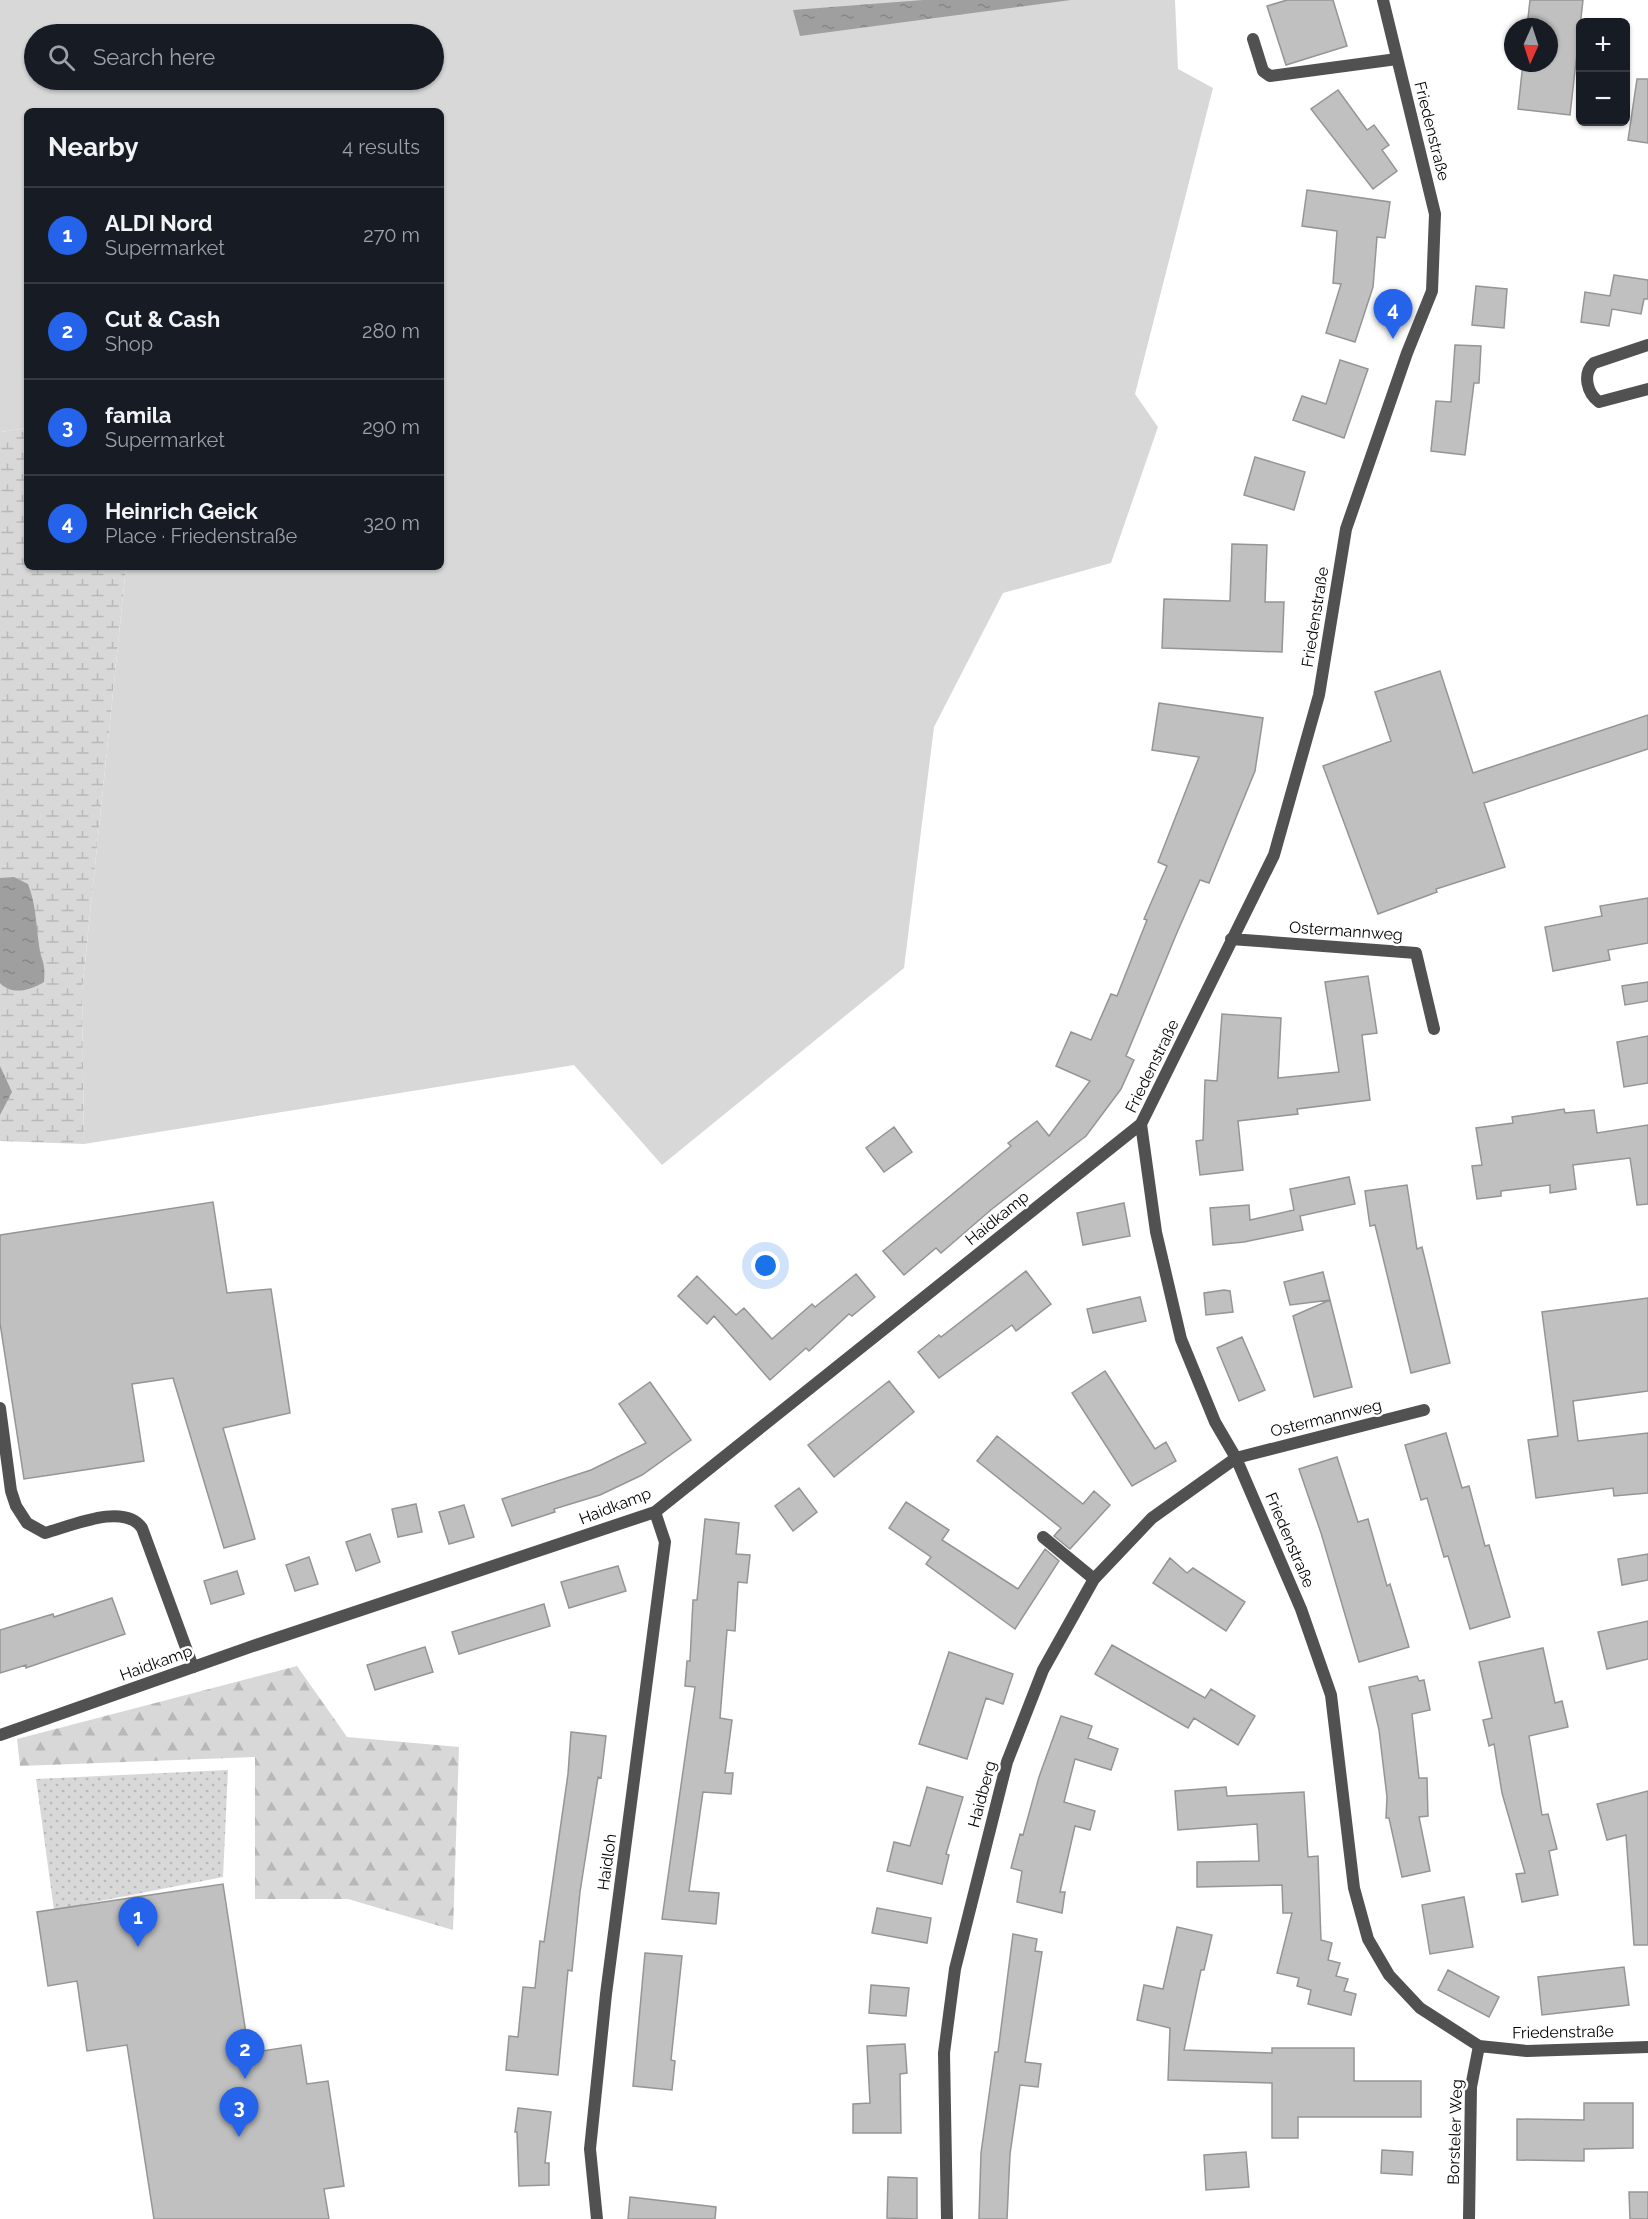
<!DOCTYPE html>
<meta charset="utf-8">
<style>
:root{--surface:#171b24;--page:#20242c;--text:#f1f3f6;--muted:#9ea1a6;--line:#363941;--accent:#2563eb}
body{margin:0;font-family:Raleway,sans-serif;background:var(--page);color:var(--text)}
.controls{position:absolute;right:18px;top:18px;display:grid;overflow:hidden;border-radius:9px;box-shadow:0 2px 4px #0004}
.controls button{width:54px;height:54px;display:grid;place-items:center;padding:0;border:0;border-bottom:2px solid var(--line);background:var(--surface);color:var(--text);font:30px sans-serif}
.compass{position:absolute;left:1504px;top:18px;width:54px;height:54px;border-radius:50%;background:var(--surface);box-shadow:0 2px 4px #0004;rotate:183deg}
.you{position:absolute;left:766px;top:1266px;width:21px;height:21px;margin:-15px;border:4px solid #fff;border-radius:50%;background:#1a73e8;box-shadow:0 0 0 9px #1a73e833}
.badge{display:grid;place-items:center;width:39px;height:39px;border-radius:50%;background:var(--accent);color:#fff;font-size:20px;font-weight:700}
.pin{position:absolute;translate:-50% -50px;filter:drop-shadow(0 2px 3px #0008)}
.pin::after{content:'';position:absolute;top:32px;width:21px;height:18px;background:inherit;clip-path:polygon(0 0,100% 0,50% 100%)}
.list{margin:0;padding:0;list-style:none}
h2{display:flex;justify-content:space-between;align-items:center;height:78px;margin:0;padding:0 24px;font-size:26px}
h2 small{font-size:20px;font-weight:400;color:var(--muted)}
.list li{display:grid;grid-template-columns:39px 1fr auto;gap:18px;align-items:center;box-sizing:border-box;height:96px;padding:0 24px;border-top:2px solid var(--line)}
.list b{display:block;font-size:22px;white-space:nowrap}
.list p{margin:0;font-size:20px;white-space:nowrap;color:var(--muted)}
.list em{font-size:20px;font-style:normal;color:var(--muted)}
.icon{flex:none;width:33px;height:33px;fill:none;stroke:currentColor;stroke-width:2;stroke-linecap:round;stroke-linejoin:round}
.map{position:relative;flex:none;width:1648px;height:2219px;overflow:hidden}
.search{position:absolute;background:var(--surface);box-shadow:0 2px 4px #0004;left:24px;top:24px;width:420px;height:66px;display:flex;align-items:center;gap:15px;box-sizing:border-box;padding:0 21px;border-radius:33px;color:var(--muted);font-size:22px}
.panel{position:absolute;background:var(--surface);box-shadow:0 2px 4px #0004;left:24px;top:108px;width:420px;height:462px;border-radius:9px}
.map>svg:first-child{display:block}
</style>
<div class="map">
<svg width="1648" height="2219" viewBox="0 0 1648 2219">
<defs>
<pattern id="forest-firs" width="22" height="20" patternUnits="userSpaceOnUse" patternTransform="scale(1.5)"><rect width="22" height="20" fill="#d8d8d8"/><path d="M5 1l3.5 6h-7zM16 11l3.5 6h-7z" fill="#b8b8b8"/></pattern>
<pattern id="wetland-marsh" width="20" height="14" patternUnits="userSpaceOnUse" patternTransform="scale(1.5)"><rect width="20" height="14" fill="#d8d8d8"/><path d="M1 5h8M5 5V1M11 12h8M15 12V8" fill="none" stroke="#b8b8b8"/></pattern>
<pattern id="park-dots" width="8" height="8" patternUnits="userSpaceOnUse" patternTransform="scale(1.5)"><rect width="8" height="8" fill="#d8d8d8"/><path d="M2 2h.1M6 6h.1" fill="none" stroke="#b8b8b8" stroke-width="1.8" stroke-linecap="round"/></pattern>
<pattern id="water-ripples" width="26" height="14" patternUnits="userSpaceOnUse" patternTransform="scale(1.5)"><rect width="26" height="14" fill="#9f9f9f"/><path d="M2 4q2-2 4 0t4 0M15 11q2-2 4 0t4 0" fill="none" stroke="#878787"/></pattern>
</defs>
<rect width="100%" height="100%" fill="#fff"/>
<!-- grass -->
<path fill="#d8d8d8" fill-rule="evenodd" d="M 0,0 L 1175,0 L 1178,69 L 1213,88 L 1135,394 L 1158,427 L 1111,563 L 1003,593 L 934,727 L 904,968 L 662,1165 L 574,1065 L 84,1144 L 82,991 L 126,567 L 441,567 L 441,111 L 27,111 L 27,428 L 0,432 ZM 34,34 L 434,34 L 434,80 L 34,80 Z"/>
<!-- forest -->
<path fill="url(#forest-firs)" d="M 297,1666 L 347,1737 L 459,1747 L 453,1930 L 348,1899 L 255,1899 L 255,1757 L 20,1766 L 17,1739 Z"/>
<!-- wetland -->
<path fill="url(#wetland-marsh)" d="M 27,428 L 27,567 L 126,567 L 82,991 L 84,1144 L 0,1141 L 0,432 Z"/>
<!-- park -->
<path fill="url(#park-dots)" d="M 228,1770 L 223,1877 L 54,1910 L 36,1779 Z"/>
<!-- water -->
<path fill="url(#water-ripples)" d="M 923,0 L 1071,0 L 800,36 L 793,10 Z
M 14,877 L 28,884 C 36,905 36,923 39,945 C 41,962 46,961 44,982 C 31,990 12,996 0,983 L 0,878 Z
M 0,1066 L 12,1092 L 0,1115 Z"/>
<!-- building -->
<path fill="#c0c0c0" stroke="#959595" stroke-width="1.5" d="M 1287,0 L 1333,0 L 1347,46 L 1286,65 L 1267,6 Z
M 1530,0 L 1583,0 L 1570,115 L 1518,109 L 1523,63 L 1549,63 L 1549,27 L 1527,27 Z
M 1637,79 L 1648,79 L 1648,143 L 1628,140 Z
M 1338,90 L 1367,130 L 1374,125 L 1389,145 L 1382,150 L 1397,171 L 1373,189 L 1311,109 Z
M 1307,190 L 1390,202 L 1385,238 L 1377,237 L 1373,287 L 1355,342 L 1326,333 L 1341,284 L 1333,283 L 1337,231 L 1302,226 Z
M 1614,275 L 1648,280 L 1648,299 L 1644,299 L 1641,314 L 1612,309 L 1609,326 L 1581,322 L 1585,292 L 1610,296 Z
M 1476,286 L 1507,289 L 1504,328 L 1472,325 Z
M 1455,345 L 1481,346 L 1479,383 L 1474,383 L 1465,455 L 1431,451 L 1436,401 L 1451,402 Z
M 1340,360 L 1368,369 L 1344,438 L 1293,420 L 1302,396 L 1326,404 Z
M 1255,457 L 1305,472 L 1294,510 L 1244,495 Z
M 1232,544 L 1267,545 L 1265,602 L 1284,602 L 1282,652 L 1162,648 L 1164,599 L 1230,601 Z
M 1440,671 L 1473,773 L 1648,715 L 1648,749 L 1484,803 L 1505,867 L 1436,889 L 1437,892 L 1378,914 L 1323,766 L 1391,741 L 1375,692 Z
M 1159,703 L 1263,718 L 1255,771 L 1209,883 L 1200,880 L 1176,935 L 1126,1056 L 1134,1060 L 1121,1089 L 1086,1136 L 992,1209 L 941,1253 L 936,1248 L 904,1275 L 883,1251 L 1011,1146 L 1008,1143 L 1037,1121 L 1049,1136 L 1090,1081 L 1056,1066 L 1071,1032 L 1091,1040 L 1111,994 L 1117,996 L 1147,920 L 1144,919 L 1167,866 L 1158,862 L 1199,757 L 1152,750 Z
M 1648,898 L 1648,943 L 1608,950 L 1610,960 L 1553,971 L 1545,927 L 1602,916 L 1600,906 Z
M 1368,976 L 1377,1033 L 1362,1035 L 1370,1100 L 1297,1109 L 1298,1114 L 1238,1121 L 1243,1170 L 1200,1175 L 1196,1141 L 1203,1140 L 1205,1080 L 1217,1081 L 1222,1014 L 1281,1018 L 1278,1078 L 1339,1072 L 1325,982 Z
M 1648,982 L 1648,1001 L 1625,1005 L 1622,986 Z
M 1648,1036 L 1648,1083 L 1624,1087 L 1617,1042 Z
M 1564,1109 L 1565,1113 L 1594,1110 L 1597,1133 L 1648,1125 L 1648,1204 L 1637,1205 L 1630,1158 L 1573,1165 L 1576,1189 L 1550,1193 L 1550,1185 L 1501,1191 L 1501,1196 L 1477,1199 L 1472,1166 L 1482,1165 L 1476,1128 L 1513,1123 L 1512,1117 Z
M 894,1127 L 912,1152 L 884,1172 L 866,1148 Z
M 1349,1177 L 1355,1204 L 1300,1216 L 1303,1230 L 1244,1242 L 1213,1245 L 1210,1208 L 1249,1205 L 1250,1220 L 1294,1210 L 1290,1189 Z
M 1407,1185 L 1417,1249 L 1422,1247 L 1450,1363 L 1411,1373 L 1375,1225 L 1370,1226 L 1365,1191 Z
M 213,1202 L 227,1293 L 271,1289 L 290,1413 L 223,1428 L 255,1539 L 224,1548 L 173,1378 L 132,1384 L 144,1461 L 24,1479 L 0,1323 L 0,1235 Z
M 1124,1203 L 1130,1236 L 1083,1245 L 1077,1213 Z
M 1026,1271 L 1051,1304 L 1016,1331 L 1012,1325 L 939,1378 L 918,1352 L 939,1335 L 941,1337 Z
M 1323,1272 L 1330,1300 L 1290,1305 L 1284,1282 Z
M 856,1274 L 875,1297 L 852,1316 L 849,1314 L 809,1351 L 806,1348 L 770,1380 L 714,1316 L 707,1324 L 678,1296 L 697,1276 L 736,1315 L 744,1308 L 772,1339 L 812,1304 L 815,1307 Z
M 1224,1290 L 1230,1291 L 1233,1312 L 1206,1315 L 1204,1293 Z
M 1140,1297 L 1146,1321 L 1093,1333 L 1087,1309 Z
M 1648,1298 L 1648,1391 L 1573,1401 L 1578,1441 L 1648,1433 L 1648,1493 L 1614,1496 L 1613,1488 L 1536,1498 L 1528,1440 L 1558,1436 L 1542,1312 Z
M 1330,1300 L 1352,1387 L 1314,1397 L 1293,1316 Z
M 1242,1337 L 1265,1390 L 1239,1401 L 1217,1348 Z
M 1105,1371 L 1155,1449 L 1166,1442 L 1176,1461 L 1132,1486 L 1072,1393 Z
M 889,1381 L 914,1412 L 834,1477 L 808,1445 Z
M 650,1382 L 691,1440 L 642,1475 L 600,1495 L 554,1509 L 555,1512 L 512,1526 L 502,1499 L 591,1470 L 646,1443 L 619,1404 Z
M 1446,1433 L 1462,1488 L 1469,1486 L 1485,1546 L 1489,1545 L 1510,1617 L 1470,1629 L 1448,1556 L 1444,1557 L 1427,1498 L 1421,1500 L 1405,1445 Z
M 997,1436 L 1083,1504 L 1094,1491 L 1110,1505 L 1070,1549 L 1054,1536 L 1061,1528 L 977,1461 Z
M 1337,1457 L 1358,1522 L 1368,1519 L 1387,1586 L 1390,1584 L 1409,1647 L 1359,1662 L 1321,1533 L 1299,1469 Z
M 799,1488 L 817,1512 L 793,1531 L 775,1506 Z
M 906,1502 L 949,1530 L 942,1540 L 1018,1589 L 1045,1549 L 1059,1561 L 1015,1629 L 926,1564 L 931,1557 L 889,1528 Z
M 416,1504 L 422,1532 L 398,1537 L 392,1509 Z
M 464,1505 L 474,1537 L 449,1544 L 439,1512 Z
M 705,1519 L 739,1523 L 736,1554 L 750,1555 L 747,1583 L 738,1582 L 735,1631 L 727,1630 L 720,1718 L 732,1720 L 725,1773 L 733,1773 L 731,1794 L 703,1792 L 689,1891 L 719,1893 L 716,1924 L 662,1919 L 695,1687 L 685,1686 L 687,1661 L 690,1661 L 693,1600 L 697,1600 Z
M 370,1534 L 380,1562 L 356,1571 L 346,1542 Z
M 1648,1554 L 1648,1580 L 1622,1585 L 1618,1559 Z
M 309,1557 L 318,1584 L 295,1591 L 286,1565 Z
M 1170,1558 L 1187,1573 L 1193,1568 L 1245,1602 L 1226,1631 L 1153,1583 Z
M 618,1566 L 626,1591 L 569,1608 L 561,1582 Z
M 237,1571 L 244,1594 L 211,1604 L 204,1581 Z
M 112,1598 L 125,1634 L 26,1668 L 26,1665 L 0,1673 L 0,1630 L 53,1614 L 54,1617 Z
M 544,1604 L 550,1626 L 459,1654 L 452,1632 Z
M 1648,1621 L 1648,1659 L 1607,1669 L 1598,1632 Z
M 1112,1645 L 1205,1698 L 1211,1689 L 1255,1716 L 1238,1745 L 1194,1718 L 1188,1728 L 1095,1674 Z
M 425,1647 L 433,1672 L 375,1690 L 367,1665 Z
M 1543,1648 L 1555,1703 L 1562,1701 L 1568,1727 L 1529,1736 L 1542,1815 L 1548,1814 L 1557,1849 L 1549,1851 L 1558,1895 L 1522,1902 L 1516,1874 L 1525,1873 L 1502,1793 L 1494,1744 L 1489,1746 L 1483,1720 L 1492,1718 L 1479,1662 Z
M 949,1652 L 1013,1674 L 1003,1704 L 986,1698 L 967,1759 L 919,1744 Z
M 1417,1676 L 1419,1681 L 1424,1680 L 1430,1710 L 1412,1714 L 1419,1778 L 1427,1778 L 1428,1816 L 1419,1817 L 1430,1871 L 1402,1877 L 1389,1818 L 1386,1818 L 1387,1797 L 1379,1730 L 1369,1687 Z
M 1061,1716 L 1092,1726 L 1088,1738 L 1118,1749 L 1111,1770 L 1075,1759 L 1064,1802 L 1095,1811 L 1090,1830 L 1075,1826 L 1060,1892 L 1065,1892 L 1062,1913 L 1017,1902 L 1022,1871 L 1011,1868 L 1020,1834 L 1023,1835 L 1039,1777 Z
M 571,1732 L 606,1736 L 601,1778 L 598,1777 L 580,1892 L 572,1971 L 568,1970 L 558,2075 L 506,2070 L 509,2036 L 518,2037 L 523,1987 L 535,1988 L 540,1941 L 544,1942 L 568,1774 Z
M 927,1787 L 963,1797 L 946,1854 L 949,1855 L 942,1884 L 887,1871 L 894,1842 L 910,1846 Z
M 1226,1787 L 1227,1796 L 1304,1792 L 1308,1857 L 1318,1856 L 1321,1940 L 1332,1943 L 1328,1960 L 1340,1963 L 1336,1976 L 1348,1979 L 1344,1991 L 1356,1994 L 1351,2015 L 1308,2004 L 1311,1990 L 1297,1986 L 1299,1978 L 1277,1973 L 1292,1913 L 1283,1913 L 1282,1885 L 1197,1887 L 1197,1862 L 1259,1861 L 1257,1824 L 1178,1830 L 1175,1791 Z
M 1648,1791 L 1648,1945 L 1634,1945 L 1626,1835 L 1607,1840 L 1597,1804 Z
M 223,1884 L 249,2053 L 301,2045 L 307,2084 L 328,2081 L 344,2186 L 324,2189 L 329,2219 L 154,2219 L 127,2045 L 87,2051 L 77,1981 L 48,1986 L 37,1912 Z
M 1464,1897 L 1473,1947 L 1430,1954 L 1422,1905 Z
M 877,1908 L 931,1918 L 927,1943 L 872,1933 Z
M 1177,1927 L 1212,1935 L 1204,1970 L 1201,1970 L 1184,2050 L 1272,2053 L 1272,2048 L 1354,2048 L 1354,2081 L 1421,2081 L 1421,2117 L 1298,2117 L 1298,2138 L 1272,2138 L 1272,2083 L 1168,2080 L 1170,2028 L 1137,2020 L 1144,1985 L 1163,1989 Z
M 1013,1934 L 1037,1939 L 1035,1951 L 1042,1952 L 1025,2062 L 1041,2064 L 1038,2087 L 1020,2085 L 1010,2154 L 1007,2219 L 979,2219 L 981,2153 L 995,2052 L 998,2052 Z
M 645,1953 L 682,1956 L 671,2060 L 675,2061 L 672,2090 L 633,2086 Z
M 1624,1967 L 1629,2005 L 1542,2015 L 1538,1977 Z
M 1448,1970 L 1499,1997 L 1489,2017 L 1438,1990 Z
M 871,1985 L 909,1988 L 906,2016 L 869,2013 Z
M 905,2044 L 907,2073 L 900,2074 L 901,2133 L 853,2133 L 853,2104 L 870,2103 L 867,2046 Z
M 1584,2103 L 1633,2103 L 1633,2148 L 1584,2149 L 1584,2161 L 1517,2160 L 1517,2119 L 1584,2120 Z
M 518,2108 L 551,2112 L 545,2163 L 549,2163 L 549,2185 L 519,2186 L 517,2132 L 515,2132 Z
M 1382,2150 L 1413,2152 L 1412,2175 L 1381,2173 Z
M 1246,2152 L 1249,2187 L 1206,2190 L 1204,2155 Z
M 888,2177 L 917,2178 L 917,2219 L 887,2218 Z
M 1629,2192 L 1648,2192 L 1648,2219 L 1630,2219 Z
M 630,2197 L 716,2207 L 715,2219 L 628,2219 Z"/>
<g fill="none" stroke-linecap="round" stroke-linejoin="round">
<!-- service -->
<path stroke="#515151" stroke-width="12" d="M 1253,39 L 1263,71 L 1270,76 L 1397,59
M 1648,345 L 1594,363 C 1582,374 1587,393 1599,402 L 1648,389
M 0,1408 L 11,1491 L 16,1506 L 27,1523 L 45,1533 C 71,1526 124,1502 142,1528 L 193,1667
M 1043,1537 L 1094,1579"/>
<!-- minor -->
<path stroke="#515151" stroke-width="12" d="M 1383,0 L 1435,214 L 1432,291 L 1407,353 L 1346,529 L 1319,695 L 1274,855 L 1141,1124 L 1156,1232 L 1181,1339 L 1215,1422 L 1236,1458 L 1301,1609 L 1331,1695 L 1354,1888 L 1368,1939 L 1389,1975 L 1420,2008 L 1479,2046 L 1527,2051 L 1648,2047
M 1231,939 L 1416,953 L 1434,1029
M 0,1735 L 256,1645 L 655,1512 L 1141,1124
M 597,2219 L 590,2149 L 606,1994 L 665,1542 L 655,1512
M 947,2219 L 944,2053 L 955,1969 L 1007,1762 L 1043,1670 L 1094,1579 L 1152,1518 L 1236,1458 L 1424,1410
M 1469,2219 L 1471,2087 L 1479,2046"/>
</g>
<g text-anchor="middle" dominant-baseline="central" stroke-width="5" stroke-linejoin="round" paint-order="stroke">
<!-- street labels -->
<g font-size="16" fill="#000" stroke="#fff">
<text transform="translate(1432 131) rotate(76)">Friedenstraße</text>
<text transform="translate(1315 617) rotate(-81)">Friedenstraße</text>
<text transform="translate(1346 931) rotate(4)">Ostermannweg</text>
<text transform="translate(1152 1066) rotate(-64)">Friedenstraße</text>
<text transform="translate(997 1218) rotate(-39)">Haidkamp</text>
<text transform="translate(1326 1418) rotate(-14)">Ostermannweg</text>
<text transform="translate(615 1506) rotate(-21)">Haidkamp</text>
<text transform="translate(1290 1540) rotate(67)">Friedenstraße</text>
<text transform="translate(156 1663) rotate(-20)">Haidkamp</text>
<text transform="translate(982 1794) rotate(-75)">Haidberg</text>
<text transform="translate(607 1862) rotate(-82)">Haidloh</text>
<text transform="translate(1563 2032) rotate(-1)">Friedenstraße</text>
<text transform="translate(1455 2132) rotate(-88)">Borsteler Weg</text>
</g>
</g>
</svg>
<div class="controls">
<button>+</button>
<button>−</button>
</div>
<svg class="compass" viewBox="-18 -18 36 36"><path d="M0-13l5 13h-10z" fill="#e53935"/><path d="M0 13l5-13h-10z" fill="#9ea1a6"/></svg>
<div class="you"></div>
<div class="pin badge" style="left:138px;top:1947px">1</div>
<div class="pin badge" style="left:245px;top:2079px">2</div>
<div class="pin badge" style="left:239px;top:2137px">3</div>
<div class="pin badge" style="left:1393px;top:339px">4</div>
<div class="search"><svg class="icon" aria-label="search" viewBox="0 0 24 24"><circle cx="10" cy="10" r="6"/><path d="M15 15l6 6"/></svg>Search here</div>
<section class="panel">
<h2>Nearby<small>4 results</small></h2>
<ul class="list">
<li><span class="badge">1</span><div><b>ALDI Nord</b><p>Supermarket</p></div><em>270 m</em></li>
<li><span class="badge">2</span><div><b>Cut &amp; Cash</b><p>Shop</p></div><em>280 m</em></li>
<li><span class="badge">3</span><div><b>famila</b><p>Supermarket</p></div><em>290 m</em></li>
<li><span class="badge">4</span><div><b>Heinrich Geick</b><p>Place · Friedenstraße</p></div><em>320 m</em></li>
</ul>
</section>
</div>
